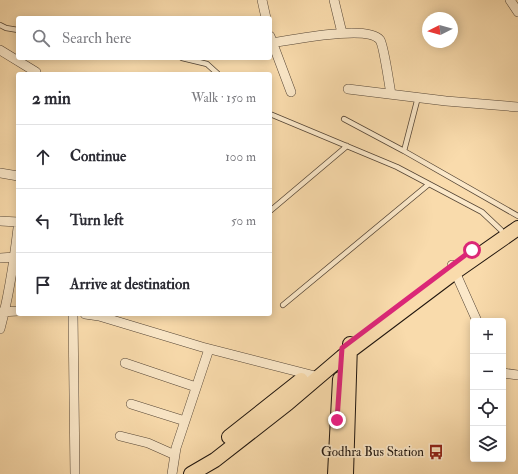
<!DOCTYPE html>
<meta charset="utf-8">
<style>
:root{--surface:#fff;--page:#f2f2f3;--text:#2b2b33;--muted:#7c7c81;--line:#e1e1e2}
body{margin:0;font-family:"IM FELL Double Pica",serif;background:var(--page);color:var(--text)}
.controls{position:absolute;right:12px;bottom:12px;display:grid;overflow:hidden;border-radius:4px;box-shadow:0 2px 10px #0003}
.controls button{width:36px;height:36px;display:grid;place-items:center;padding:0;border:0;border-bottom:1px solid var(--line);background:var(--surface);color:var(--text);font:20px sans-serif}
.compass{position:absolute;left:422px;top:12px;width:36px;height:36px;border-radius:50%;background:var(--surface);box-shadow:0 2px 10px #0003;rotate:264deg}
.stop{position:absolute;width:12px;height:12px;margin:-9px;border:3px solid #db2777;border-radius:50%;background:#fff}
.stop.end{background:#db2777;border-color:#fff;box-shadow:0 1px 4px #0008}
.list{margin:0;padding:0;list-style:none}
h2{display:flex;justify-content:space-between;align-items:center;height:52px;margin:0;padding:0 16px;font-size:17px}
h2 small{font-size:13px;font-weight:400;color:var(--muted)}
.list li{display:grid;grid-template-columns:26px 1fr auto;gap:12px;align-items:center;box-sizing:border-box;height:64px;padding:0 16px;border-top:1px solid var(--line)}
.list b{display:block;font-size:15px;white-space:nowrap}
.list em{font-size:13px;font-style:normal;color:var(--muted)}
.icon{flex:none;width:22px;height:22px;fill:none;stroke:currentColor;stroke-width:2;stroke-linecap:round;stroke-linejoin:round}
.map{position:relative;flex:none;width:518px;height:474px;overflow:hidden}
.search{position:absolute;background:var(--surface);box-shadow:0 2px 10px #0003;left:16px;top:16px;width:256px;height:44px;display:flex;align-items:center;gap:10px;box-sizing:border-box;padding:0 14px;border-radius:4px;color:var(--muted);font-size:15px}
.panel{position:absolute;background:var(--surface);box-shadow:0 2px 10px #0003;left:16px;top:72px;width:256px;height:244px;border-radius:4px}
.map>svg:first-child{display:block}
</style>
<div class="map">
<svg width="518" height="474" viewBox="0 0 518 474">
<rect width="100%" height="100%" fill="#f9dbac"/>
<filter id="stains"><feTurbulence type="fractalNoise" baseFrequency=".005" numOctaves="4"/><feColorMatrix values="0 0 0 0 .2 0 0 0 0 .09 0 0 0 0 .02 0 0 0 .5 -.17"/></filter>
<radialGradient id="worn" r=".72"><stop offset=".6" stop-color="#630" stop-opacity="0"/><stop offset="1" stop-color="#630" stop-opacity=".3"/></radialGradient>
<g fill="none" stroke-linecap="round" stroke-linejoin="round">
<!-- lane casing -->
<g stroke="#564636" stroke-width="6">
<path id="lane" d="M 0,25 L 6,28 L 18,30
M 182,58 L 207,64 L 218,74
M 270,114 L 397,167 L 482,212 L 501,230
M 344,119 L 404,151 L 518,216
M 404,151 L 418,97
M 270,211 L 347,146
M 283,305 L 429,184"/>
</g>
<!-- street casing -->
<g stroke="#564636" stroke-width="10">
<path id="street" d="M 262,0 L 266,18
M 334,0 L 342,33
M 510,0 L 518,12
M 270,36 L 291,92
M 272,43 C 291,40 368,24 380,40 C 384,46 389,84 391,94
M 0,50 L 36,72 L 36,74
M 348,89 L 446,101 L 518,107
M 0,173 L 18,176
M 0,221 L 18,222
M 0,258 L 15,257
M 452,265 L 477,321
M 0,312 L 18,311
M 73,314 L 75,474
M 85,314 L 99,316 L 202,347 L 319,377
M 0,329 C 9,296 14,262 18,228
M 125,363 L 196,387
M 503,373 L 518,375
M 131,404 L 185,421
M 120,436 L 148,443 L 175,455
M 172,474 L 176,448 L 209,349"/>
</g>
<!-- primary casing -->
<g stroke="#1f150e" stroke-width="16">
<path id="primary" d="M 229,437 L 301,380
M 191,474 L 215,460 L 288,403 L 342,357 L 455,272 L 518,228
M 335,474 L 340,379
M 346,474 L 350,344"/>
</g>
<!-- lane -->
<use href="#lane" stroke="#fbe8c9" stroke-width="4.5"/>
<!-- street -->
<use href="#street" stroke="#fbe8c9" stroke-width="9"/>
<!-- primary -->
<use href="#primary" stroke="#f9dbac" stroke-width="14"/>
</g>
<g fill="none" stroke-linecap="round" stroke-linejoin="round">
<!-- route -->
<path stroke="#db2777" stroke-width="5" d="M 337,420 L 342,348 L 472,250"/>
</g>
<!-- icons -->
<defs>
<g id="bus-bare" transform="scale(1.2)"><path d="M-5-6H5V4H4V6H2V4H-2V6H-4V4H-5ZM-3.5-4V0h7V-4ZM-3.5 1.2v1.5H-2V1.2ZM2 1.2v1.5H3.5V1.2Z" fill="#8f2418" stroke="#fbe8c9" stroke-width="2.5" paint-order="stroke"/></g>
</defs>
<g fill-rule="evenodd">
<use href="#bus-bare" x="436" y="452"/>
</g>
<g text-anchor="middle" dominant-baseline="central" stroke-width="3.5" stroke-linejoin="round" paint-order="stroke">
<!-- poi labels -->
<g font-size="13" fill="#1f150e" stroke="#fbe8c9" text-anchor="end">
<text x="424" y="452">Godhra Bus Station</text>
</g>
</g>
<rect width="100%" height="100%" filter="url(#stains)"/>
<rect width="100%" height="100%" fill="url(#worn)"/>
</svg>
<div class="controls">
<button>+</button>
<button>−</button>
<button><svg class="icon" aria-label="locate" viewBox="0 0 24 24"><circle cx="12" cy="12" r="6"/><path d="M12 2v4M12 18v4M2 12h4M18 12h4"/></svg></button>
<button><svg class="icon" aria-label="layers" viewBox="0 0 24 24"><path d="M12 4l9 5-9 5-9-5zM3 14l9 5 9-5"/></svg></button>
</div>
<svg class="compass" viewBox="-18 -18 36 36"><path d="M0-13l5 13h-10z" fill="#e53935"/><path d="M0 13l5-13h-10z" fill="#7c7c81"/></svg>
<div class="stop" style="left:472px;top:250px"></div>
<div class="stop end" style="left:337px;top:420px"></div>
<div class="search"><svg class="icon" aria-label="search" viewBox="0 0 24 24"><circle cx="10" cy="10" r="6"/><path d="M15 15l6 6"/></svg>Search here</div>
<section class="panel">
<h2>2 min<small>Walk · 150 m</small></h2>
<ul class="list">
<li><svg class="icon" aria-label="ahead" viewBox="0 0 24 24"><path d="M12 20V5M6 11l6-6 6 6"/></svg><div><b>Continue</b></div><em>100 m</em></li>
<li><svg class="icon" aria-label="left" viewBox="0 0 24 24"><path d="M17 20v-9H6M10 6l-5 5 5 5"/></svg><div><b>Turn left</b></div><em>50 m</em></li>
<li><svg class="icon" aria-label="arrive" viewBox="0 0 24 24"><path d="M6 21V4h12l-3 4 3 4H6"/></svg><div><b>Arrive at destination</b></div></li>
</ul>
</section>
</div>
